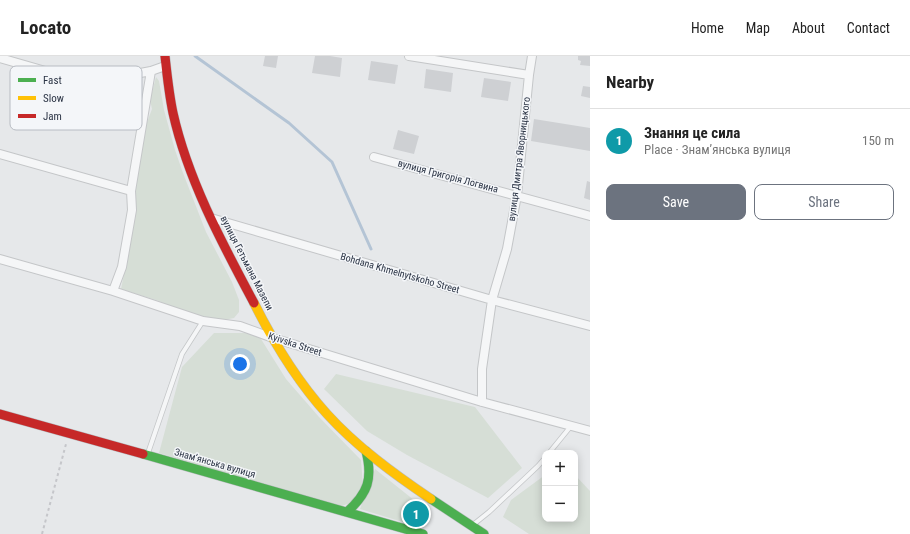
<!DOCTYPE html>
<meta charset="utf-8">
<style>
:root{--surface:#fff;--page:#f2f2f2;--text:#222;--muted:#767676;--line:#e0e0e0;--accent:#6c737f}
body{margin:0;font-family:"Roboto Condensed",sans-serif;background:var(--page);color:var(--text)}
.controls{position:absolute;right:12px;bottom:12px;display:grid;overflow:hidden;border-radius:8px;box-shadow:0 2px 10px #0003}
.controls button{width:36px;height:36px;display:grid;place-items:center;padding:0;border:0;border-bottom:1px solid var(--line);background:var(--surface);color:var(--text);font:20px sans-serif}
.you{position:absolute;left:240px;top:308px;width:14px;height:14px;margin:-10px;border:3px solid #fff;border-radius:50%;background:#1a73e8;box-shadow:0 0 0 6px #1a73e833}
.badge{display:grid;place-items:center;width:26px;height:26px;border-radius:50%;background:var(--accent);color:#fff;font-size:13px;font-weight:700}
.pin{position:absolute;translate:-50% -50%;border:2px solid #fff;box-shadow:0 1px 4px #0006}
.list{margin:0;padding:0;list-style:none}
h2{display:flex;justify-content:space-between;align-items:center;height:52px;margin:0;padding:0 16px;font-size:17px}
h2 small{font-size:13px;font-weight:400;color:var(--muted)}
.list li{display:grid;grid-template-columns:26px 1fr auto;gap:12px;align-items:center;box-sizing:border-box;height:64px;padding:0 16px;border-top:1px solid var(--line)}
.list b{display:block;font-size:15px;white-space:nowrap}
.list p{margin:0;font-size:13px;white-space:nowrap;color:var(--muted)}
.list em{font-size:13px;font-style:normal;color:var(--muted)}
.actions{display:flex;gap:8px;padding:12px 16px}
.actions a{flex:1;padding:9px 0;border:1px solid var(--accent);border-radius:8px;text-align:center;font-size:14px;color:var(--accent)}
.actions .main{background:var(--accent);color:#fff}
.map{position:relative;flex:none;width:590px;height:478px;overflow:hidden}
header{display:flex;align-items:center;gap:24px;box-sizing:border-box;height:56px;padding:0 20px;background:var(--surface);border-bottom:1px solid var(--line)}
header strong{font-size:19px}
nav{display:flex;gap:22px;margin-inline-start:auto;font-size:14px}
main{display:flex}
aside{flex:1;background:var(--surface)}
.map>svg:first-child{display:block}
</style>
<header>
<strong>Locato</strong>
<nav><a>Home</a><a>Map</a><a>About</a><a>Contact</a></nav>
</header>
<main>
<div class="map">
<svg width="590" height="478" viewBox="0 0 590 478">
<rect width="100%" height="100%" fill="#e6e8ea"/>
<!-- green -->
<path fill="#d6ded6" d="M 156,21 L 159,25 L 164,54 L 175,94 L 183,117 L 206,176 L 232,226 L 239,244 L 239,256 L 234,262 L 224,264 L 192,261 L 159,245 L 121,233 L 136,158 L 136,142 L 135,134 L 143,77 L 152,53 L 150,44 Z
M 214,277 L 244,277 L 253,278 L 261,283 L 286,323 L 319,361 L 361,404 L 363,429 L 350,447 L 339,451 L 159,397 L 182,311 Z
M 336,318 L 475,351 L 522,412 L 488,442 L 407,399 L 367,375 L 324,333 Z
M 375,413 L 424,452 L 426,458 L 422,466 L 416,470 L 360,453 Z
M 545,419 L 545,463 L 575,463 L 575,419 L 590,435 L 590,478 L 529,478 L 503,461 L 511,444 Z"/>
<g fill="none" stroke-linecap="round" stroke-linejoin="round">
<!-- stream -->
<path stroke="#b4c4d5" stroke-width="3" d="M 195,0 L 289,67 L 332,106 L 371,193"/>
</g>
<!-- building -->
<path fill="#ced0d3" d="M 265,0 L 278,0 L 276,12 L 263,10 Z
M 315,0 L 330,0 L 342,2 L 340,21 L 312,17 Z
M 578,0 L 590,0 L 590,10 L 580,9 L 581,5 L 578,4 Z
M 371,5 L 398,9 L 395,28 L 368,24 Z
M 426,13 L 453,17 L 451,36 L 424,32 Z
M 484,22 L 511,26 L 508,45 L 481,41 Z
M 583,30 L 590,31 L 590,42 L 581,40 Z
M 534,63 L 590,72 L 590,95 L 531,85 Z
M 398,74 L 419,80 L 414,98 L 393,93 Z
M 587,125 L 590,126 L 590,144 L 584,142 Z"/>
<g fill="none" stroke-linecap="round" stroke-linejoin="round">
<!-- lane casing -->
<g stroke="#c4c6c8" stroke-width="5.5">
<path id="lane" d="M 148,397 L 182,298 L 203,265
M 549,397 L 571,370
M 474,468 L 489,456 L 538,410 L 545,402"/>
</g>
<!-- street casing -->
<g stroke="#c4c6c8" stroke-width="10">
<path id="street" d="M 409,0 L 529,19
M 0,2 L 87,27 L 151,15 L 165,10
M 0,98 L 131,135
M 374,101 L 590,160
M 211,162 L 492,244 L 590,270
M 0,203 L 113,235 L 203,265 L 240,270 L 273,282 L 482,346 L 590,375
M 113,235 L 122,211 L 132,154 L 131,135 L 151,15
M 482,346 L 482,313 L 492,244 L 507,193 L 517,139 L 529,19 L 532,0"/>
</g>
<!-- fast casing -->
<g stroke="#b8bbbf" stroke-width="10">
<path id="fast" d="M 143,398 L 423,478
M 431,443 L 484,478
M 347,456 C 368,437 373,423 366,395"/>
</g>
<!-- slow casing -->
<g stroke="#b8bbbf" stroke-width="10">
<path id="slow" d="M 254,247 C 274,287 297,325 327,358 C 357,391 394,418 431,443"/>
</g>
<!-- jam casing -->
<g stroke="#b8bbbf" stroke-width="10">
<path id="jam" d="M 165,0 C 167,19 169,38 173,57 C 188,124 222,187 254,247
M 0,358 L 143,398"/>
</g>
<!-- path -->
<path stroke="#c5c6ca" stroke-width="2" stroke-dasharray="3 3" stroke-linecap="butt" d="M 42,478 L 66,388"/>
<!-- lane -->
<use href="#lane" stroke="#f5f6f7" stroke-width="4"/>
<!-- street -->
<use href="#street" stroke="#f5f6f7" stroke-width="8"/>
<!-- fast -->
<use href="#fast" stroke="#4caf50" stroke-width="9"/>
<!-- slow -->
<use href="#slow" stroke="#ffc107" stroke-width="9"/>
<!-- jam -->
<use href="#jam" stroke="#c62828" stroke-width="9"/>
</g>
<g text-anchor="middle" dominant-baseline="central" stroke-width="3" stroke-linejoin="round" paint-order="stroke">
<!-- street labels -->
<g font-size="10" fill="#2b3445" stroke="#f4f6f9">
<text transform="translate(519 103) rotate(-83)">вулиця Дмитра Яворницького</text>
<text transform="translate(448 120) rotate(15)">вулиця Григорія Логвина</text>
<text transform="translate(247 207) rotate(63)">вулиця Гетьмана Мазепи</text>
<text transform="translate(400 217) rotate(16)">Bohdana Khmelnytskoho Street</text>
<text transform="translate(295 288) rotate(18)">Kyivska Street</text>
<text transform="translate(215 407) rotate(16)">Знамʼянська вулиця</text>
</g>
</g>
<!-- legend -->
<rect x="10" y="10" width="132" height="64" rx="6" fill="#f4f6f9" stroke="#b8bcc3" stroke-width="1"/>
<rect x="18" y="22" width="18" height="4" fill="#4caf50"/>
<rect x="18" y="40" width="18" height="4" fill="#ffc107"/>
<rect x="18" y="58" width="18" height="4" fill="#c62828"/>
<g font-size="11" fill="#2b3445">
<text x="43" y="28">Fast</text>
<text x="43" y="46">Slow</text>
<text x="43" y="64">Jam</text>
</g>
</svg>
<div class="controls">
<button>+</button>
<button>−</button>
</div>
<div class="you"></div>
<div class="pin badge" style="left:416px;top:458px;background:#0f9aa8">1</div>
</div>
<aside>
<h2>Nearby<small></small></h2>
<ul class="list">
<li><span class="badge" style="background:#0f9aa8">1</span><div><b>Знання це сила</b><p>Place · Знамʼянська вулиця</p></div><em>150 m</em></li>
</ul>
<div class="actions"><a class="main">Save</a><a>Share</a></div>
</aside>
</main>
